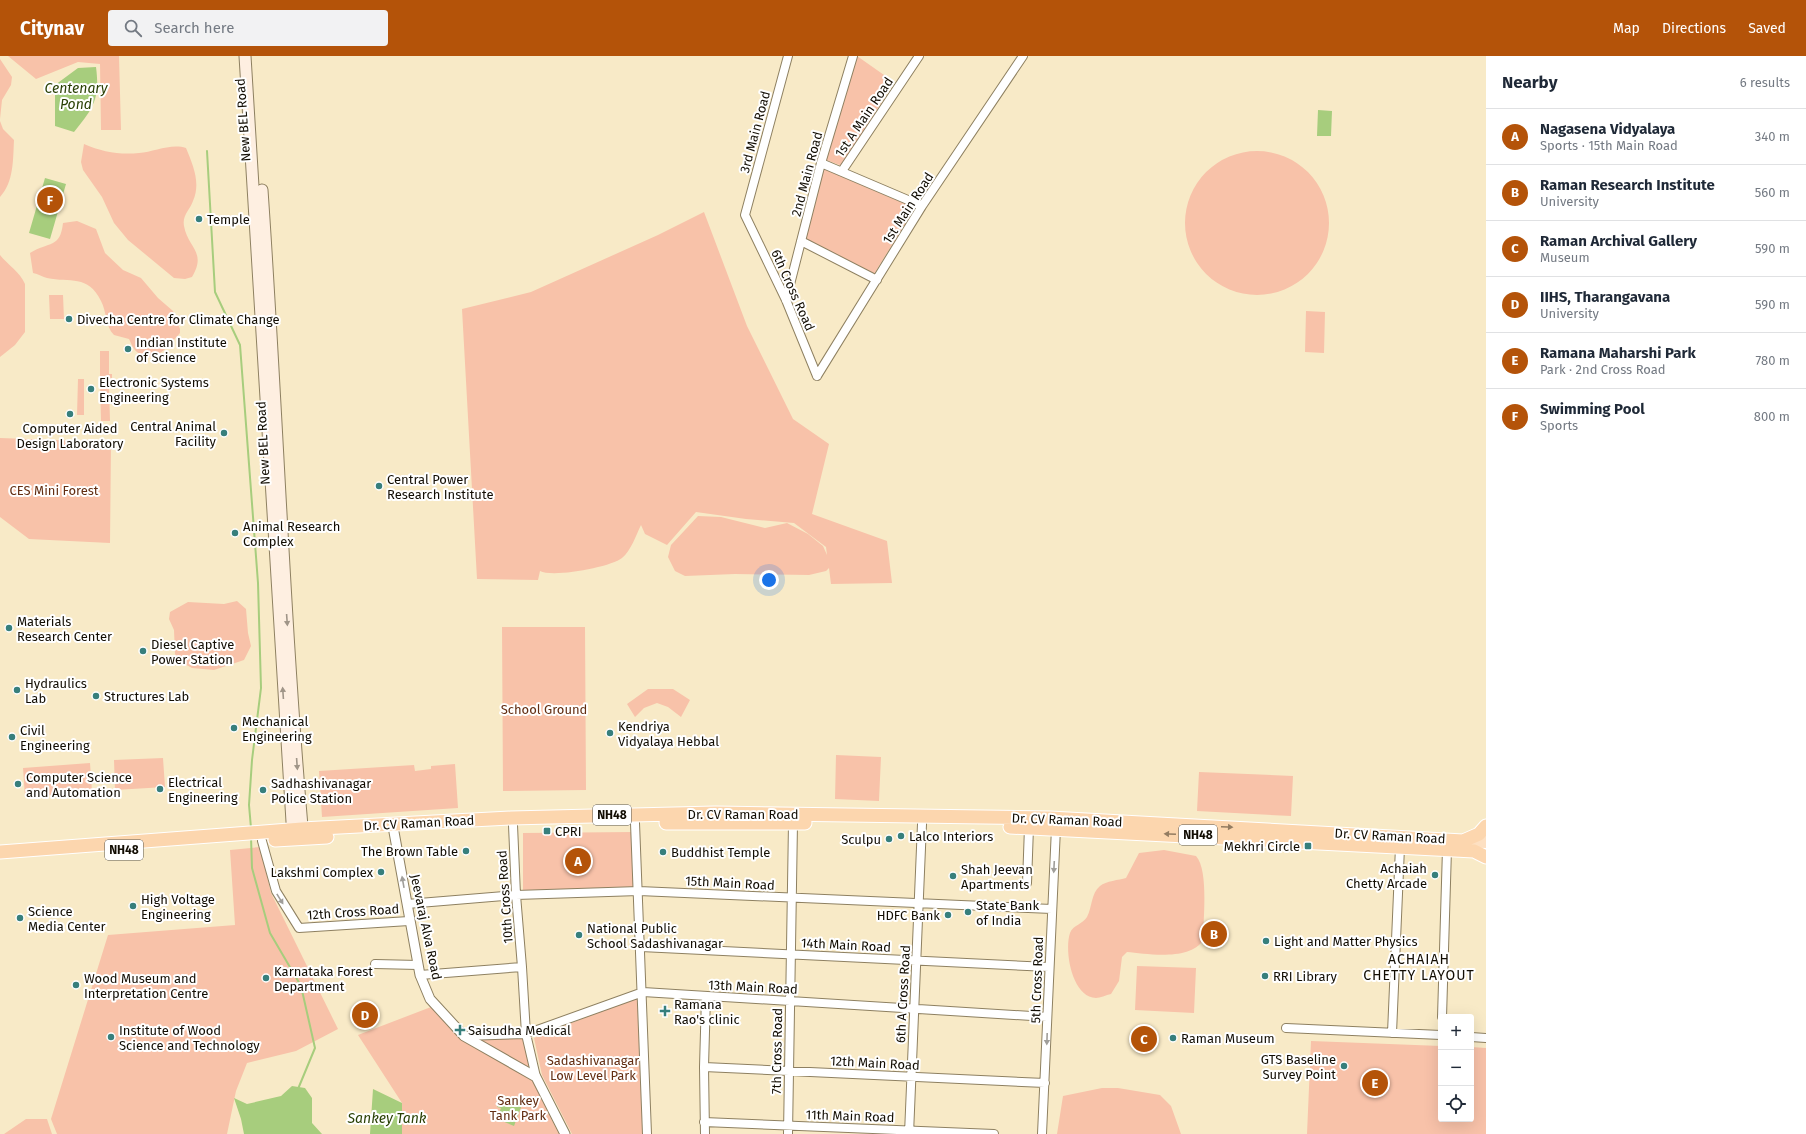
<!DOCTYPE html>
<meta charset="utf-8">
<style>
:root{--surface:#fff;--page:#f2f2f3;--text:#1f2937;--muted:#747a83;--line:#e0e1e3;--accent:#b45309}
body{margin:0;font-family:"Fira Sans",sans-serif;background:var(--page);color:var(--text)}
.controls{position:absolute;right:12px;bottom:12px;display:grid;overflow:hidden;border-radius:4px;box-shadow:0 4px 16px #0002}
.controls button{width:36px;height:36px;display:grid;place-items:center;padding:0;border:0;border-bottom:1px solid var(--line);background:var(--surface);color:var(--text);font:20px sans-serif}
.you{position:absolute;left:769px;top:524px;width:14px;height:14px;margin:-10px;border:3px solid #fff;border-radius:50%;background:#1a73e8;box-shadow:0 0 0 6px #1a73e833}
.badge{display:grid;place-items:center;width:26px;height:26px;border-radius:50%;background:var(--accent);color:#fff;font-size:13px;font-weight:700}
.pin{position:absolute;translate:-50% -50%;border:2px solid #fff;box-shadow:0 1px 4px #0006}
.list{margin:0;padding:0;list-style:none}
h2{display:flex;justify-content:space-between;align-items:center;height:52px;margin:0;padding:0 16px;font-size:17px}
h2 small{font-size:13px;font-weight:400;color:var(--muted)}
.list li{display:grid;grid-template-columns:26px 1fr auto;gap:12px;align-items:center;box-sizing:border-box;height:56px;padding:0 16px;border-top:1px solid var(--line)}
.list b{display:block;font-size:15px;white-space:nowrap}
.list p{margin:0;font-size:13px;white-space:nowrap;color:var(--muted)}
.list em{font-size:13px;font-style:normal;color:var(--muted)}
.icon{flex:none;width:22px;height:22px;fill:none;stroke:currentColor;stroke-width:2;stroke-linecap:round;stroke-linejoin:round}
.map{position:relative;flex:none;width:1486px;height:1078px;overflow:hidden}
header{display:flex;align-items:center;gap:24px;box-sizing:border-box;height:56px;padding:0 20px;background:var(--accent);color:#fff}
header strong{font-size:19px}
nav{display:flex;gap:22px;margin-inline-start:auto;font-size:14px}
.search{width:280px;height:36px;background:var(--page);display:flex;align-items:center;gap:10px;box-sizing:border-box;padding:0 14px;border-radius:4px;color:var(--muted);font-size:15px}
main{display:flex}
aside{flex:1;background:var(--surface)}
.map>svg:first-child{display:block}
</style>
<header>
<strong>Citynav</strong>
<div class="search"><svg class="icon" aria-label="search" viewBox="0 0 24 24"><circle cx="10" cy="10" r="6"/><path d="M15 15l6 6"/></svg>Search here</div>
<nav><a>Map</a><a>Directions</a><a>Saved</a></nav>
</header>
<main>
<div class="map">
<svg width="1486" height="1078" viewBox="0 0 1486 1078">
<rect width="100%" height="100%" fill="#f8eac7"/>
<!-- green -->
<path fill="#f8c2a9" d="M 8,0 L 119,0 L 121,74 L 101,74 L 100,8 L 78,6 L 36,23 Z
M 857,0 L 894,26 L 842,110 L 824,103 Z
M 0,3 L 12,21 L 11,29 L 2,44 L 0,63 Z
M 0,65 L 3,73 L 14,84 C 13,103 14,126 0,141 Z
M 84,88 C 102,96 120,99 139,97 C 154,96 171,87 186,92 C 193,109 201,127 193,145 C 190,154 182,159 184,170 C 188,192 207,196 192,221 L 185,223 L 174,222 L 128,184 L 114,167 L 102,141 L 83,114 L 81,106 Z
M1185 167a72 72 0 1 1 144 0a72 72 0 1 1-144 0Z
M 824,113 L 915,152 L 874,218 L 806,183 Z
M 704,156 L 747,270 L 793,363 L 829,388 L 812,458 L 887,485 L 892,527 L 831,528 L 829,512 L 826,515 L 809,519 L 735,518 L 685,520 L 675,515 L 668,501 L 671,489 L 698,460 L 721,461 L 765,472 L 787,467 L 808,478 L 823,490 L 827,499 L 826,491 L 794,467 L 746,463 L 696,456 L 667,489 L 645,478 L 641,469 C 636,479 631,495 622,502 C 611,511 553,522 540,515 L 538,524 L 477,523 L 462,253 L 531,236 L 658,179 Z
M 77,165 L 96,173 L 105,197 L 123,214 L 141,222 L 158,242 L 173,255 L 180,273 L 180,277 C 170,288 154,311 137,296 C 133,293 131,287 129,283 L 114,279 C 105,270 107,256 101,245 C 88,218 70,227 47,222 C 43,221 38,218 33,217 L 30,197 C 49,185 60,193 63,167 Z
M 0,199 C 8,209 20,216 25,228 L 25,276 L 15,289 L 0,301 Z
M 49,239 L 63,239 L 64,263 L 50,263 Z
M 1306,255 L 1325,256 L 1324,297 L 1305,296 Z
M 100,295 L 109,295 L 109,318 L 112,318 L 112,322 L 100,322 Z
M 78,323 L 84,323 L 84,359 L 77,359 Z
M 100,327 L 112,327 L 112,331 L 109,331 L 110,365 L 101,365 Z
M 0,382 L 111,386 L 110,487 L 29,483 L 0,461 Z
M 237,545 L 246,553 L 248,577 L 251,590 L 244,604 L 214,614 L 192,612 L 179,605 L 175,598 L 174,574 L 169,563 L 170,556 L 188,546 L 224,548 Z
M 502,571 L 585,571 L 586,734 L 503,735 Z
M 648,633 L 673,633 L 690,644 L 681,661 L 668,651 L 657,647 L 644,652 L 635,661 L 627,648 Z
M 836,699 L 881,701 L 879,745 L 835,743 Z
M 163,702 L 165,731 L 115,734 L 114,704 Z
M 90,707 L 92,736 L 25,741 L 23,712 Z
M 455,708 L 458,752 L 322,761 L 319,715 L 414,709 L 415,715 L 431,713 L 431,710 Z
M 1199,716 L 1293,720 L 1291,760 L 1197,755 Z
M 633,776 L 634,833 L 523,834 L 523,777 Z
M 260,791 L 271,837 L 338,973 L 296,995 L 247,1007 L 236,1035 L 227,1078 L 57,1078 L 51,1063 L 108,879 L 235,869 L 230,794 Z
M 1164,794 L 1196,800 C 1209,814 1203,865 1203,884 C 1191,905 1147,898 1127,896 L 1122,901 L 1119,925 L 1111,938 C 1106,939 1100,942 1096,942 C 1072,941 1064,895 1070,877 C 1073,869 1083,868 1087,861 C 1092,852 1091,837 1100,830 C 1106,825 1119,824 1126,822 L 1139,797 Z
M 1137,910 L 1196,912 L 1194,957 L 1135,954 Z
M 639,940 L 644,1078 L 572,1078 L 542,1019 L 534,982 Z
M 431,951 L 532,1024 L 559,1078 L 402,1078 L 402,1047 L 358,979 Z
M 526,978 L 536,1021 L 464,980 Z
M 1311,985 L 1441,990 L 1441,1063 L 1471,1063 L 1471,991 L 1486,992 L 1486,1078 L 1307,1078 Z
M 1102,1032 L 1118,1032 L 1160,1039 L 1171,1050 L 1181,1078 L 1057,1078 L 1063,1040 Z
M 26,1063 L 47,1063 L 52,1078 L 4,1078 Z"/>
<!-- water -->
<path fill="#a7cd7d" d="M 96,11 C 100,42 94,52 74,76 L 55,70 L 55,29 L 78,12 Z
M 1318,54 L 1332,55 L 1331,80 L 1317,80 Z
M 45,122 L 66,128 L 50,183 L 29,177 Z
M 292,1030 L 305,1032 L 312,1042 L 312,1067 L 322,1078 L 244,1078 L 241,1063 L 234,1042 L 247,1048 L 281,1040 Z
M 373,1033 L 402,1047 L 402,1078 L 370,1078 Z
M 501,1040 L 507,1040 L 523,1046 L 514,1070 L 497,1063 L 501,1052 L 497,1051 Z"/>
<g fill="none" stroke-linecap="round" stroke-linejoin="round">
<!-- stream -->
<path stroke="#a7cd7d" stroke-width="2" d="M 207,95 L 215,236 L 240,289 L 258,527 L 261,632 L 252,704 L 249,749 L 251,772
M 251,781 L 252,812 L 270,877 L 301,930 L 315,992 L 298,1033"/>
<!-- minor casing -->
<g stroke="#8e8061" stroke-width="10">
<path id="minor" d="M 788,0 L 745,159 L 786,244 L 817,320
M 821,107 L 922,150
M 842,115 L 919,0
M 801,185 L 877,224
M 786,244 L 821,107 L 853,0
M 817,320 L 922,150 L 1023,0
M 635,767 L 647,1078
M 513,769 L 516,839 L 522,911
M 262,785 L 276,835 L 299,872 L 409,865
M 1027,827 L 1029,771
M 407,848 L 516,839 L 639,835 L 1052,853
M 641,891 L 1049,911
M 375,908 L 418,909
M 420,919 L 522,911 L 526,978 L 536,1021
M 1442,961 L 1447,793
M 1286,972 L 1441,979
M 1392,977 L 1400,791
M 464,980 L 526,978 L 643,936 L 1047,961
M 1471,981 L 1486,982
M 704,1011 L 1045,1027
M 704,1066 L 994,1078
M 705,1078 L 704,1011 L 706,940
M 788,1078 L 793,767
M 909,1078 L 922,768
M 1042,1078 L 1056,772"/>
</g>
<!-- tertiary casing -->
<g stroke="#8e8061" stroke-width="11">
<path id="tertiary" d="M 394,776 L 420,919 L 430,943 L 464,980 L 536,1021 L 565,1078"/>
</g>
<!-- secondary casing -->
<g stroke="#8e8061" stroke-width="13">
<path id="secondary" d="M 245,0 L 293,782
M 262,134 C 277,350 284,566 303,782"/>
</g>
<!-- primary casing -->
<g stroke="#fff" stroke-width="14">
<path id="primary" d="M 1463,785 L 1486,786"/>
</g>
<!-- trunk casing -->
<g stroke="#fff" stroke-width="15">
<path id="trunk" d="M 666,767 L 805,767
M 1010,771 L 1474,795 L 1486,801
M 275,784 L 327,781
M 0,796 L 302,773 L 511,762 L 715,757 L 1050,762 L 1463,785 L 1479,778 L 1486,770"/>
</g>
<!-- minor -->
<use href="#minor" stroke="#fff" stroke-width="8"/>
<!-- tertiary -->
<use href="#tertiary" stroke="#fff" stroke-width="9"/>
<!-- secondary -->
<use href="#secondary" stroke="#feefe1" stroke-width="11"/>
<!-- primary -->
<use href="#primary" stroke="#fde0c2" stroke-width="12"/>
<!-- trunk -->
<use href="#trunk" stroke="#fcd6ae" stroke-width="13"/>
</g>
<!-- one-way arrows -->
<defs><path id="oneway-solid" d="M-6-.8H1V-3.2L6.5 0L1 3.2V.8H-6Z"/></defs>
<g fill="#a09588">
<use href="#oneway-solid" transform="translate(287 564) rotate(86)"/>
<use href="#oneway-solid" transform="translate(283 637) rotate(-94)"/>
<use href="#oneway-solid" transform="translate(297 708) rotate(86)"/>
</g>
<g fill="#937c61">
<use href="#oneway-solid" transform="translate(1227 771) rotate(3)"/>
<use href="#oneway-solid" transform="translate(1170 778) rotate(-177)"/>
</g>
<g fill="#a09e9a">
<use href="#oneway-solid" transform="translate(1054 811) rotate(93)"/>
<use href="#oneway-solid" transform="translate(403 826) rotate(-100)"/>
<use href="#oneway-solid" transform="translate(280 843) rotate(58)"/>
<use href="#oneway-solid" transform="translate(1047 983) rotate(92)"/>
</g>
<!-- markers -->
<g fill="#377f7c" stroke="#fff" stroke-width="1.5">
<circle cx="199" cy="163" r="4"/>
<circle cx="69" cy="263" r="4"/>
<circle cx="128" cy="293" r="4"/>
<circle cx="91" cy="333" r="4"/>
<circle cx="70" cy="358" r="4"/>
<circle cx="224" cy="377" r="4"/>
<circle cx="379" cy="430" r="4"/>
<circle cx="235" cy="477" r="4"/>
<circle cx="9" cy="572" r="4"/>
<circle cx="143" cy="595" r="4"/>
<circle cx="17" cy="634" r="4"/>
<circle cx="96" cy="640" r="4"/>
<circle cx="234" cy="672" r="4"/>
<circle cx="610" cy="677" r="4"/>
<circle cx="12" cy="681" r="4"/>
<circle cx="18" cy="728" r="4"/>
<circle cx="160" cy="733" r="4"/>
<circle cx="263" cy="734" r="4"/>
<rect x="543" y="771" width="8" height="8" rx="2"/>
<circle cx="901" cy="780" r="4"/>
<circle cx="889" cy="783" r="4"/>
<rect x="1304" y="786" width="8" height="8" rx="2"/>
<circle cx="466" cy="795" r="4"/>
<circle cx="663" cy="796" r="4"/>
<circle cx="381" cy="816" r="4"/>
<circle cx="1435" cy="819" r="4"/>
<circle cx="953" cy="820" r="4"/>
<circle cx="133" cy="850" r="4"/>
<circle cx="968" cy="856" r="4"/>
<circle cx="948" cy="859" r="4"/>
<circle cx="20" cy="862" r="4"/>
<circle cx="579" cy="879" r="4"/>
<circle cx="1266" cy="885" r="4"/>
<circle cx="1265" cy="920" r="4"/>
<circle cx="266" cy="922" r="4"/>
<circle cx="76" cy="929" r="4"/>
<path d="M663 949h4v4h4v4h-4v4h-4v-4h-4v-4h4z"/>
<path d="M458 968h4v4h4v4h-4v4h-4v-4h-4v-4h4z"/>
<circle cx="111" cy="981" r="4"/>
<circle cx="1173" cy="982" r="4"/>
<circle cx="1344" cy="1010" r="4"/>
</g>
<g text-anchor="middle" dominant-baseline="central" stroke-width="4" stroke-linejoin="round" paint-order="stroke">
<!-- shield labels -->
<g fill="#fff" stroke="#59564f" stroke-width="1">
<rect x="593" y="749" width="38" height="20" rx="3"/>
<rect x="1179" y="769" width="38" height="20" rx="3"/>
<rect x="105" y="784" width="38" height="20" rx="3"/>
</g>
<g font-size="12" font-weight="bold" fill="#120d03">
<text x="612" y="759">NH48</text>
<text x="1198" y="779">NH48</text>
<text x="124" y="794">NH48</text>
</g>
<!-- street labels -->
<g font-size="13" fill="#120d03" stroke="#fff">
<text transform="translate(864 61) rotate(-56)">1st A Main Road</text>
<text transform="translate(243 64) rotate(-94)">New BEL Road</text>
<text transform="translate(755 76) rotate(-75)">3rd Main Road</text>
<text transform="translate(807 118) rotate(-75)">2nd Main Road</text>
<text transform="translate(908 152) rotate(-57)">1st Main Road</text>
<text transform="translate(793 234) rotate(66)">6th Cross Road</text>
<text transform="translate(263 387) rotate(-93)">New BEL Road</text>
<text x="743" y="758">Dr. CV Raman Road</text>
<text transform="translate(1067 764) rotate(2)">Dr. CV Raman Road</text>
<text transform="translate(419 767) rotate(-3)">Dr. CV Raman Road</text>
<text transform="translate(1390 780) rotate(3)">Dr. CV Raman Road</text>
<text transform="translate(730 827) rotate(3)">15th Main Road</text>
<text transform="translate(505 841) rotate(-94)">10th Cross Road</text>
<text transform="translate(353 856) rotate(-4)">12th Cross Road</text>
<text transform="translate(426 871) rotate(78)">Jeevaraj Alva Road</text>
<text transform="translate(846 889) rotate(3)">14th Main Road</text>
<text transform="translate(1037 924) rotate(-88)">5th Cross Road</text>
<text transform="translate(753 931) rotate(3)">13th Main Road</text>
<text transform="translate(903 938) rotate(-87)">6th A Cross Road</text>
<text transform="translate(777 995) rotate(-89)">7th Cross Road</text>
<text transform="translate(875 1007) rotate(3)">12th Main Road</text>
<text transform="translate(850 1060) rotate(2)">11th Main Road</text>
</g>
<!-- poi labels -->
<g font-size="13" fill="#120d03" stroke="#fff" text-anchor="start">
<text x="207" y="163">Temple</text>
<text x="77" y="263">Divecha Centre for Climate Change</text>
<text x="136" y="286">Indian Institute<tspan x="136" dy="15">of Science</tspan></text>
<text x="99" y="326">Electronic Systems<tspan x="99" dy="15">Engineering</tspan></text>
<text x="216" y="370" text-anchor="end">Central Animal<tspan x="216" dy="15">Facility</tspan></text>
<text x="70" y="372" text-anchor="middle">Computer Aided<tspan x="70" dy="15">Design Laboratory</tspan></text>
<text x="387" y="423">Central Power<tspan x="387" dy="15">Research Institute</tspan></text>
<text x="243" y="470">Animal Research<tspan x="243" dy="15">Complex</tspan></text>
<text x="17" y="565">Materials<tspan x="17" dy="15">Research Center</tspan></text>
<text x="151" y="588">Diesel Captive<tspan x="151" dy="15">Power Station</tspan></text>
<text x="25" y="627">Hydraulics<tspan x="25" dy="15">Lab</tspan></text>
<text x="104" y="640">Structures Lab</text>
<text x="242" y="665">Mechanical<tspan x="242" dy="15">Engineering</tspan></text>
<text x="618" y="670">Kendriya<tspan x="618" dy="15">Vidyalaya Hebbal</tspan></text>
<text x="20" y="674">Civil<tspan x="20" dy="15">Engineering</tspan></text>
<text x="26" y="721">Computer Science<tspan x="26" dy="15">and Automation</tspan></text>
<text x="168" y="726">Electrical<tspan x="168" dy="15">Engineering</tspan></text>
<text x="271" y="727">Sadhashivanagar<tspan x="271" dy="15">Police Station</tspan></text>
<text x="555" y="775">CPRI</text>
<text x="909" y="780">Lalco Interiors</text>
<text x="881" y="783" text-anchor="end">Sculpu</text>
<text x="1300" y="790" text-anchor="end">Mekhri Circle</text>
<text x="458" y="795" text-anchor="end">The Brown Table</text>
<text x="671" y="796">Buddhist Temple</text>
<text x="1427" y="812" text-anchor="end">Achaiah<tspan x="1427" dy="15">Chetty Arcade</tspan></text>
<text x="961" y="813">Shah Jeevan<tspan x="961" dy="15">Apartments</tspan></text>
<text x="373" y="816" text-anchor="end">Lakshmi Complex</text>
<text x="141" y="843">High Voltage<tspan x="141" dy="15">Engineering</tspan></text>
<text x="976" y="849">State Bank<tspan x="976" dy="15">of India</tspan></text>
<text x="28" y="855">Science<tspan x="28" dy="15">Media Center</tspan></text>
<text x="940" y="859" text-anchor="end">HDFC Bank</text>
<text x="587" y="872">National Public<tspan x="587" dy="15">School Sadashivanagar</tspan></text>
<text x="1274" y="885">Light and Matter Physics</text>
<text x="274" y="915">Karnataka Forest<tspan x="274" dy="15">Department</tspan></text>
<text x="1273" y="920">RRI Library</text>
<text x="84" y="922">Wood Museum and<tspan x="84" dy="15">Interpretation Centre</tspan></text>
<text x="674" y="948">Ramana<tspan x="674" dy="15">Rao's clinic</tspan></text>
<text x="119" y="974">Institute of Wood<tspan x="119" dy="15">Science and Technology</tspan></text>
<text x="468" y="974">Saisudha Medical</text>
<text x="1181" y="982">Raman Museum</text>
<text x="1336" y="1003" text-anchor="end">GTS Baseline<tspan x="1336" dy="15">Survey Point</tspan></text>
</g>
<!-- park labels -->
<g font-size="13" fill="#632e12" stroke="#fff">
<text x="54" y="434">CES Mini Forest</text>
<text x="544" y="653">School Ground</text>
<text x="593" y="1004">Sadashivanagar<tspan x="593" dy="15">Low Level Park</tspan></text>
<text x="518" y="1044">Sankey<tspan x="518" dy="15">Tank Park</tspan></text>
</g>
<!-- water labels -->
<g font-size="14" font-style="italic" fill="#294004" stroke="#fff">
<text x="76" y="32">Centenary<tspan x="76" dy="16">Pond</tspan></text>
<text x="387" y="1062">Sankey Tank</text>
</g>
<!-- neighbourhood labels -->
<g font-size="14" letter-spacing="1" fill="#120d03" stroke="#fff">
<text x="1419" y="903">ACHAIAH<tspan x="1419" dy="16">CHETTY LAYOUT</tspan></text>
</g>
</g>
</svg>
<div class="controls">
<button>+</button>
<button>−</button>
<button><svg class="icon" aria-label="locate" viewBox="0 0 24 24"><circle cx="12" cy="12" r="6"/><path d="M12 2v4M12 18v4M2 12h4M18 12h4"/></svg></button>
</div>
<div class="you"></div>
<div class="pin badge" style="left:578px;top:805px">A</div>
<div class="pin badge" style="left:1214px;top:878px">B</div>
<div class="pin badge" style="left:1144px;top:983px">C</div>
<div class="pin badge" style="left:365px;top:959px">D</div>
<div class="pin badge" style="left:1375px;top:1027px">E</div>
<div class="pin badge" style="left:50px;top:144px">F</div>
</div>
<aside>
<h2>Nearby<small>6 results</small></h2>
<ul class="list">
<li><span class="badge">A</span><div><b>Nagasena Vidyalaya</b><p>Sports · 15th Main Road</p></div><em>340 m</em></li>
<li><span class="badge">B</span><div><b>Raman Research Institute</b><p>University</p></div><em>560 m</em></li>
<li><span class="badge">C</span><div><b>Raman Archival Gallery</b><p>Museum</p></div><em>590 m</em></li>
<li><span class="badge">D</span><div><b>IIHS, Tharangavana</b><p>University</p></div><em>590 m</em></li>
<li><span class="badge">E</span><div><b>Ramana Maharshi Park</b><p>Park · 2nd Cross Road</p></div><em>780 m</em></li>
<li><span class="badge">F</span><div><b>Swimming Pool</b><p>Sports</p></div><em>800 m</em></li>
</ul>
</aside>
</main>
